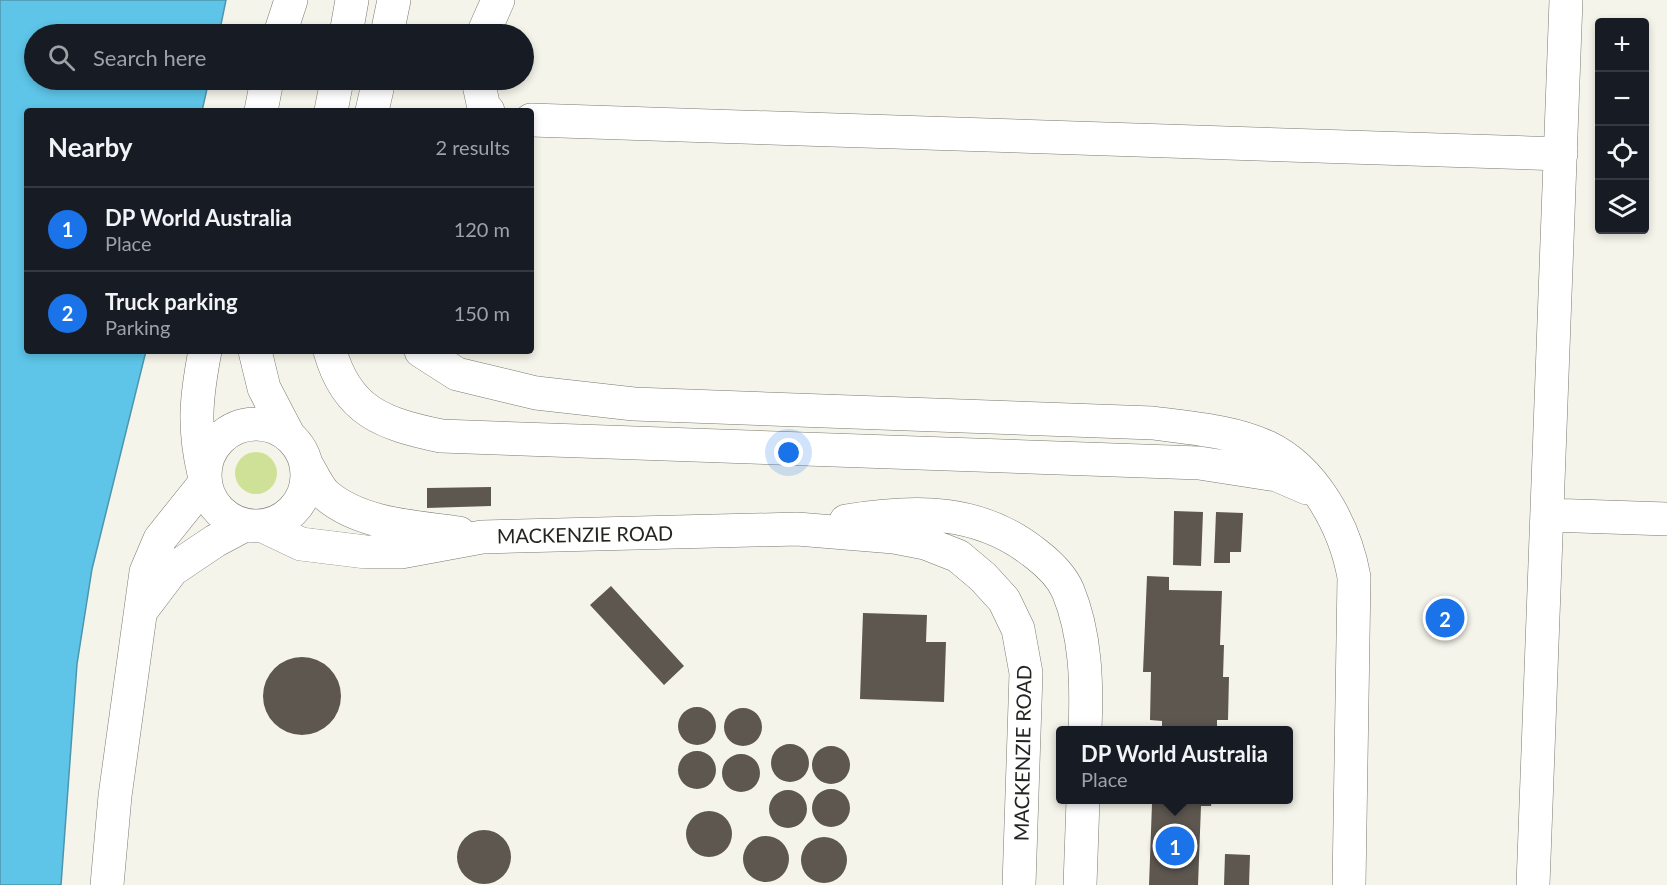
<!DOCTYPE html>
<meta charset="utf-8">
<style>
:root{--surface:#171b24;--page:#20242c;--text:#f1f3f6;--muted:#9ea1a6;--line:#363941;--accent:#1a73e8}
body{margin:0;font-family:Lato,sans-serif;background:var(--page);color:var(--text)}
.controls{position:absolute;right:18px;top:18px;display:grid;overflow:hidden;border-radius:6px;box-shadow:0 3px 9px #0003}
.controls button{width:54px;height:54px;display:grid;place-items:center;padding:0;border:0;border-bottom:2px solid var(--line);background:var(--surface);color:var(--text);font:30px sans-serif}
.you{position:absolute;left:789px;top:453px;width:21px;height:21px;margin:-15px;border:4px solid #fff;border-radius:50%;background:#1a73e8;box-shadow:0 0 0 9px #1a73e833}
.badge{display:grid;place-items:center;width:39px;height:39px;border-radius:50%;background:var(--accent);color:#fff;font-size:20px;font-weight:700}
.pin{position:absolute;translate:-50% -50%;border:3px solid #fff;box-shadow:0 2px 6px #0006}
.popup{position:absolute;left:1056px;top:726px;width:237px;height:78px;box-sizing:border-box;display:grid;place-content:center;border-radius:6px;background:var(--surface);filter:drop-shadow(0 2px 4px #0005);font-size:20px;white-space:nowrap;color:var(--muted)}
.popup b{font-size:22px;color:var(--text)}
.popup::after{content:'';position:absolute;left:50%;top:100%;margin-left:-12px;border:12px solid transparent;border-top-color:var(--surface)}
.list{margin:0;padding:0;list-style:none}
h2{display:flex;justify-content:space-between;align-items:center;height:78px;margin:0;padding:0 24px;font-size:26px}
h2 small{font-size:20px;font-weight:400;color:var(--muted)}
.list li{display:grid;grid-template-columns:39px 1fr auto;gap:18px;align-items:center;box-sizing:border-box;height:84px;padding:0 24px;border-top:2px solid var(--line)}
.list b{display:block;font-size:22px;white-space:nowrap}
.list p{margin:0;font-size:20px;white-space:nowrap;color:var(--muted)}
.list em{font-size:20px;font-style:normal;color:var(--muted)}
.icon{flex:none;width:33px;height:33px;fill:none;stroke:currentColor;stroke-width:2;stroke-linecap:round;stroke-linejoin:round}
.map{position:relative;flex:none;width:1667px;height:885px;overflow:hidden}
.search{position:absolute;background:var(--surface);box-shadow:0 3px 9px #0003;left:24px;top:24px;width:510px;height:66px;display:flex;align-items:center;gap:15px;box-sizing:border-box;padding:0 21px;border-radius:33px;color:var(--muted);font-size:22px}
.panel{position:absolute;background:var(--surface);box-shadow:0 3px 9px #0003;left:24px;top:108px;width:510px;height:246px;border-radius:6px}
.map>svg:first-child{display:block}
</style>
<div class="map">
<svg width="1667" height="885" viewBox="0 0 1667 885">
<rect width="100%" height="100%" fill="#f5f4ea"/>
<!-- green -->
<path fill="#cfe196" d="M235 473a21 21 0 1 1 42 0a21 21 0 1 1-42 0Z"/>
<!-- water -->
<path fill="#5ec5e8" stroke="#4d95ac" stroke-width="1.5" d="M 0,0 L 226,0 L 219,34 L 34,34 L 34,80 L 209,80 L 202,111 L 27,111 L 27,351 L 146,351 L 92,569 L 77,664 L 61,885 L 0,885 Z"/>
<!-- building -->
<path fill="#5d5750" d="M 491,487 L 491,506 L 427,508 L 427,488 Z
M 1174,511 L 1203,512 L 1201,566 L 1173,565 Z
M 1216,512 L 1243,513 L 1241,552 L 1230,552 L 1230,563 L 1214,563 Z
M 1147,576 L 1169,577 L 1169,590 L 1222,591 L 1220,645 L 1224,645 L 1223,677 L 1229,677 L 1228,720 L 1217,720 L 1217,730 L 1162,730 L 1162,721 L 1150,720 L 1151,672 L 1143,672 Z
M 611,586 L 684,666 L 664,685 L 590,605 Z
M 863,613 L 927,615 L 926,642 L 946,642 L 944,702 L 860,699 Z
M263 696a39 39 0 1 1 78 0a39 39 0 1 1-78 0Z
M678 726a19 19 0 1 1 38 0a19 19 0 1 1-38 0Z
M724 727a19 19 0 1 1 38 0a19 19 0 1 1-38 0Z
M771 763a19 19 0 1 1 38 0a19 19 0 1 1-38 0Z
M812 765a19 19 0 1 1 38 0a19 19 0 1 1-38 0Z
M678 770a19 19 0 1 1 38 0a19 19 0 1 1-38 0Z
M722 773a19 19 0 1 1 38 0a19 19 0 1 1-38 0Z
M812 808a19 19 0 1 1 38 0a19 19 0 1 1-38 0Z
M769 809a19 19 0 1 1 38 0a19 19 0 1 1-38 0Z
M 1159,800 L 1212,800 L 1211,806 L 1201,806 L 1198,885 L 1149,885 L 1152,804 L 1159,804 Z
M686 834a23 23 0 1 1 46 0a23 23 0 1 1-46 0Z
M457 857a27 27 0 1 1 54 0a27 27 0 1 1-54 0Z
M743 859a23 23 0 1 1 46 0a23 23 0 1 1-46 0Z
M801 860a23 23 0 1 1 46 0a23 23 0 1 1-46 0Z
M 1225,854 L 1250,855 L 1249,885 L 1224,885 Z"/>
<g fill="none" stroke-linecap="round" stroke-linejoin="round">
<!-- minor casing -->
<g stroke="#7a7970" stroke-width="34">
<path id="minor" d="M 280,34 L 291,0
M 346,34 L 352,0
M 387,34 L 394,0
M 483,34 L 498,0
M 478,80 L 484,108 L 488,111
M 261,111 L 267,80
M 331,111 L 337,80
M 372,111 L 379,80
M 531,120 L 1561,154
M 255,351 L 264,388 L 289,436
M 330,351 C 347,412 384,424 441,436 L 1199,463 L 1277,475 L 1307,488
M 421,351 L 457,374 L 536,393 L 634,404 L 1153,423 C 1190,428 1233,431 1267,447 C 1315,470 1345,527 1354,577 L 1349,885
M205 475a51 51 0 1 1 102 0a51 51 0 1 1-102 0Z
M 306,464 C 312,473 318,488 326,495 C 361,525 417,527 459,533
M 204,474 C 193,427 196,398 205,351
M 1548,515 L 1667,519
M 846,521 C 914,510 979,508 1036,554 C 1049,564 1062,577 1068,591 C 1086,635 1087,684 1085,730
M 263,526 L 301,544 L 366,552 L 401,552 L 482,537 L 797,529 L 894,537 L 925,543 L 958,556 L 983,577 L 1004,600 L 1018,629 L 1026,673 L 1019,885
M 144,607 L 172,570 L 215,541 L 245,525
M 107,885 L 115,796 L 146,572 L 160,539 L 204,484
M 1080,885 L 1083,800
M 1533,885 L 1566,0"/>
</g>
<!-- minor -->
<use href="#minor" stroke="#fff" stroke-width="33"/>
</g>
<g text-anchor="middle" dominant-baseline="central" stroke-width="6" stroke-linejoin="round" paint-order="stroke">
<!-- street labels -->
<g font-size="20" fill="#242420" stroke="#fff">
<text transform="translate(585 534) rotate(-1)">MACKENZIE ROAD</text>
<text transform="translate(1022 753) rotate(-89)">MACKENZIE ROAD</text>
</g>
</g>
</svg>
<div class="controls">
<button>+</button>
<button>−</button>
<button><svg class="icon" aria-label="locate" viewBox="0 0 24 24"><circle cx="12" cy="12" r="6"/><path d="M12 2v4M12 18v4M2 12h4M18 12h4"/></svg></button>
<button><svg class="icon" aria-label="layers" viewBox="0 0 24 24"><path d="M12 4l9 5-9 5-9-5zM3 14l9 5 9-5"/></svg></button>
</div>
<div class="you"></div>
<div class="pin badge" style="left:1175px;top:846px">1</div>
<div class="popup"><b>DP World Australia</b>Place</div>
<div class="pin badge" style="left:1445px;top:618px">2</div>
<div class="search"><svg class="icon" aria-label="search" viewBox="0 0 24 24"><circle cx="10" cy="10" r="6"/><path d="M15 15l6 6"/></svg>Search here</div>
<section class="panel">
<h2>Nearby<small>2 results</small></h2>
<ul class="list">
<li><span class="badge">1</span><div><b>DP World Australia</b><p>Place</p></div><em>120 m</em></li>
<li><span class="badge">2</span><div><b>Truck parking</b><p>Parking</p></div><em>150 m</em></li>
</ul>
</section>
</div>
